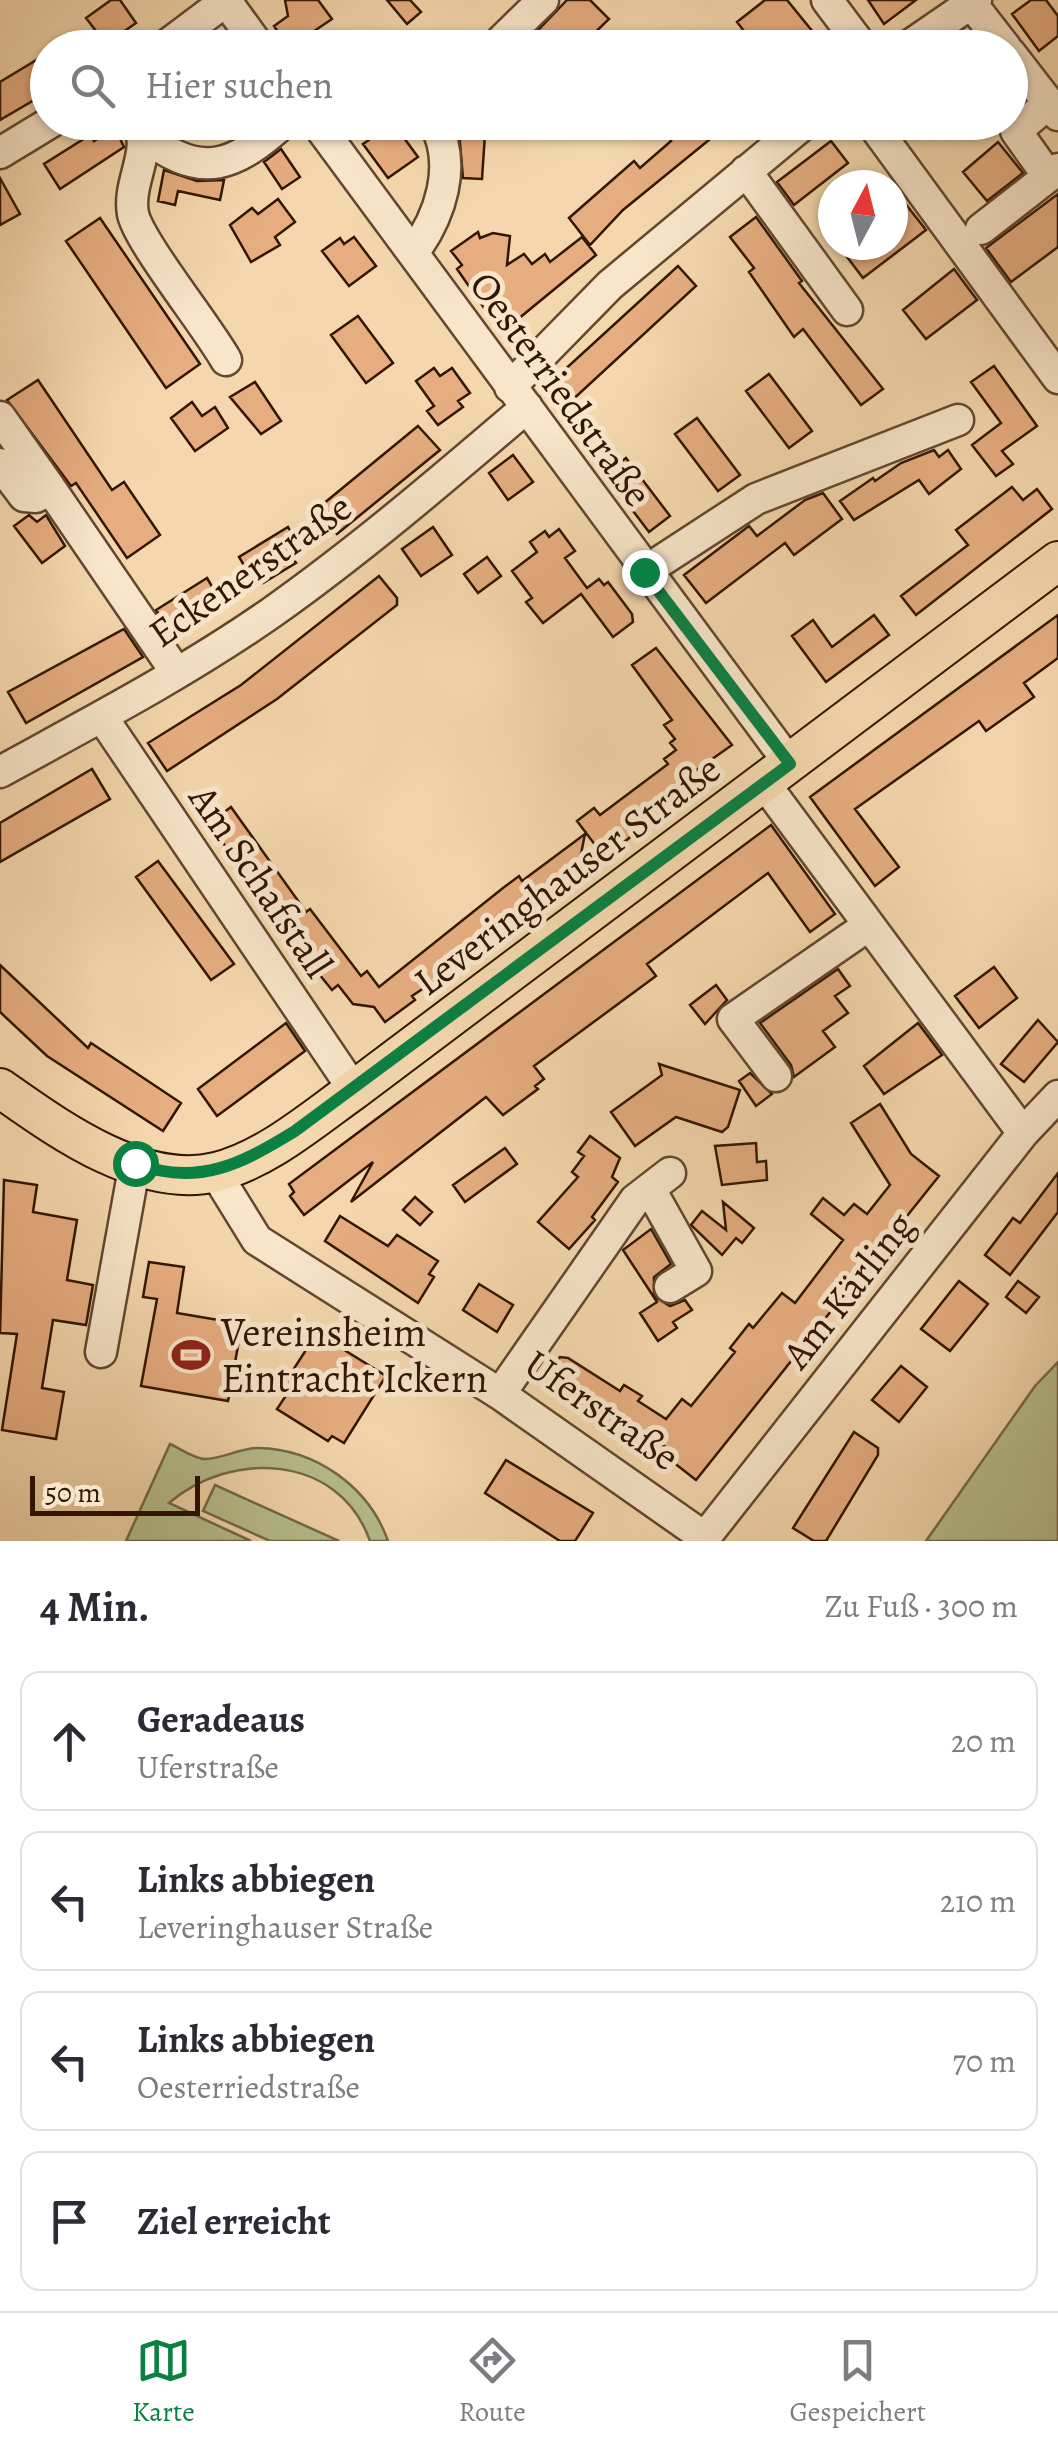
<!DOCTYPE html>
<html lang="de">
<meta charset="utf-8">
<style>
:root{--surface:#fff;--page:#f7f7f7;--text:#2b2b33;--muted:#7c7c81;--line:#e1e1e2;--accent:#0b8043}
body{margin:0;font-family:Alegreya,serif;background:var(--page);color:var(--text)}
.compass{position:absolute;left:818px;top:170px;width:90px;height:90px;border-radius:50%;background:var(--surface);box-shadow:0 2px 8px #0004;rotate:7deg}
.scale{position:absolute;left:30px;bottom:25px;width:170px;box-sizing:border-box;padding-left:10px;border:5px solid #321603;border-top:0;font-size:28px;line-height:35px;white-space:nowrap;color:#321603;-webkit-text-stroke:8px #f8e5ca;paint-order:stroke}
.stop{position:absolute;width:30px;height:30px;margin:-22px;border:8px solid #0b8043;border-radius:50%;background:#fff}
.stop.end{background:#0b8043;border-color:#fff;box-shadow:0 2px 10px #0008}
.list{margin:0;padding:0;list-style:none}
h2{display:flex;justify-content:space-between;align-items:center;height:130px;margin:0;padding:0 40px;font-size:42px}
h2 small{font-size:32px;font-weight:400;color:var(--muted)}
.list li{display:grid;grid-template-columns:65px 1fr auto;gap:30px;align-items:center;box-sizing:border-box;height:140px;margin:0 20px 20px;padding:0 20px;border:2px solid var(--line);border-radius:20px}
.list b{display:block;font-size:38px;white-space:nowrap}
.list p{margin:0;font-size:32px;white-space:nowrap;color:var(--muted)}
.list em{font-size:32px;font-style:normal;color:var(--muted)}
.icon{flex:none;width:55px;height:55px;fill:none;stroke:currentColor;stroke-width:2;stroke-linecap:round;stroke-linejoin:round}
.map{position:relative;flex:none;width:1058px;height:1541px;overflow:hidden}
.search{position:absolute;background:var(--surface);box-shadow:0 2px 8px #0004;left:30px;right:30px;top:30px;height:110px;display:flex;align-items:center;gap:25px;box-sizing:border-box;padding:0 35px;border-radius:55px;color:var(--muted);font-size:38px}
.sheet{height:770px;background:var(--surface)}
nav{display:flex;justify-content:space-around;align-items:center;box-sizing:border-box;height:140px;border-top:2px solid var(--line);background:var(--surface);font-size:28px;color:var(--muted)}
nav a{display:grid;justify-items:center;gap:5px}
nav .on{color:var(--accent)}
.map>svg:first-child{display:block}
</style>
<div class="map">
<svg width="1058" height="1541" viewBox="0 0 1058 1541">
<rect width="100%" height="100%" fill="#f4d7ad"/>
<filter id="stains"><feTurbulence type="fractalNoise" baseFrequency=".002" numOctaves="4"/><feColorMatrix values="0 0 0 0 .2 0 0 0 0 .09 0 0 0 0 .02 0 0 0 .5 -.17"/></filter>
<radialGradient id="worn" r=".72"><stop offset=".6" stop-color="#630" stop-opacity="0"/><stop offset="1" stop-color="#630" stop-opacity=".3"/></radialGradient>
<!-- green -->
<path fill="#b7bf8d" stroke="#746a48" stroke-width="2.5" d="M 1058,1362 L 1058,1541 L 926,1541 L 1035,1386 Z
M 170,1444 C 179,1448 195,1459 205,1459 C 222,1459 240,1448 258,1448 C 316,1449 369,1487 388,1541 L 370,1541 C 339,1453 230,1450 169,1503 L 251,1541 L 126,1541 Z
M 215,1485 L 339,1541 L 270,1541 L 203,1511 Z"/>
<!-- building -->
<path fill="#e6ad80" stroke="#321603" stroke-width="2.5" d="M 111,0 L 120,0 L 136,23 L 106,44 L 86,18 Z
M 285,0 L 318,0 L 332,19 L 289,48 L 274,26 L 288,16 Z
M 387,0 L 410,0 L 421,12 L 407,24 Z
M 567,0 L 590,0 L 609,19 L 579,48 L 521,48 Z
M 765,0 L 787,0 L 826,48 L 779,48 L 771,37 L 757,48 L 737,22 Z
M 868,0 L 916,0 L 884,24 Z
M 1031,0 L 1046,0 L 1058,16 L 1058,36 L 1039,51 L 1012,14 Z
M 48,53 L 48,104 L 40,107 L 36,99 L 0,120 L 0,82 Z
M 656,122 L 731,122 L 623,210 L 590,245 L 569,218 L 634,161 L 640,168 L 671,141 Z
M 393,123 L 418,157 L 388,178 L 363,144 Z
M 115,128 L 124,147 L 60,189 L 44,164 L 90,135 L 94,141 Z
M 459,132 L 485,134 L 482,179 L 463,178 Z
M 831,141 L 848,163 L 794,205 L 777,182 Z
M 998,142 L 1023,173 L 987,201 L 963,172 Z
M 281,149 L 300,177 L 282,189 L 264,162 Z
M 164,170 L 197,181 L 224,180 L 220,200 L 178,191 L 175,205 L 158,201 Z
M 0,178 L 20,214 L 0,225 Z
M 893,188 L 926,230 L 863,278 L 838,245 L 893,245 Z
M 1058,194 L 1058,247 L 1011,282 L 986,248 Z
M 278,199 L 295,222 L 275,237 L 280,245 L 251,262 L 230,225 L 252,208 L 258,214 Z
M 756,217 L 802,281 L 799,283 L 883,389 L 861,405 L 803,329 L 794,337 L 749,272 L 754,268 L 730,237 Z
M 100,218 L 200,364 L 166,388 L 66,241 Z
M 478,232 L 480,238 L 493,233 L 510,236 L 507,265 L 524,254 L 532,264 L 545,254 L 550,262 L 582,237 L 596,255 L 512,324 L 512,317 L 498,328 L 457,269 L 462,265 L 451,251 Z
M 354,237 L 376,266 L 349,286 L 322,251 L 340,238 L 344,244 Z
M 678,266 L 696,286 L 568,404 L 549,384 Z
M 954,269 L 977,300 L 926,339 L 903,310 Z
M 358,316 L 393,363 L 366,383 L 331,335 Z
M 994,366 L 1037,426 L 1002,451 L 1013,464 L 996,476 L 972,445 L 1001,423 L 971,382 Z
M 434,368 L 440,376 L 452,368 L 470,393 L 458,401 L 463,407 L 438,425 L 427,411 L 434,406 L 416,381 Z
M 769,374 L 812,431 L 789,448 L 746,391 Z
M 38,380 L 112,490 L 124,482 L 160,535 L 127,558 L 76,483 L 71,486 L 7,400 Z
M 255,382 L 281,421 L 261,434 L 230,397 Z
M 192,402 L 202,416 L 215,407 L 228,428 L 195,451 L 171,418 Z
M 697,418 L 740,475 L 718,491 L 675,434 Z
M 418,426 L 440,450 L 337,534 L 317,509 Z
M 934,450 L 939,457 L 948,450 L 961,469 L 929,494 L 919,480 L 854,520 L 840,501 L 873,478 L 875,481 L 901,463 Z
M 513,455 L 533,482 L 508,500 L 489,473 Z
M 626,458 L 670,516 L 649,532 L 605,474 Z
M 1012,487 L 1023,500 L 1037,489 L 1052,509 L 916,615 L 901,596 L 968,545 L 956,530 Z
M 823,493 L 842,519 L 794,555 L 785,543 L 706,603 L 684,575 L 749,526 L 757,536 L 805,500 Z
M 29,515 L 37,522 L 46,515 L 65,546 L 42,563 L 14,526 Z
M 288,527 L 301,550 L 291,556 L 296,563 L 263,583 L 258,575 L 252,579 L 239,557 Z
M 433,527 L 452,555 L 421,576 L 402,549 Z
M 559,529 L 575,551 L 565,558 L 587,588 L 599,579 L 604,585 L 608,582 L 632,614 L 633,622 L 613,637 L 581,594 L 543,623 L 526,602 L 532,598 L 512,571 L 537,552 L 530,542 L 545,531 L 549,537 Z
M 487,557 L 501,576 L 478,593 L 464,574 Z
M 379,576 L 397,598 L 397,605 L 277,699 L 167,771 L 148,743 L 241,685 Z
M 207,578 L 224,607 L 174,636 L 156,610 Z
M 874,615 L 889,635 L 826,682 L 792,636 L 813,620 L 832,647 Z
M 1058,615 L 1058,658 L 1024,683 L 1034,697 L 986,731 L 979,721 L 855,809 L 899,867 L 875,886 L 810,797 Z
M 124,629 L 143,657 L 26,723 L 8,692 Z
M 656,648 L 732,745 L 681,781 L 686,787 L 630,829 L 634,834 L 605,858 L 577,821 L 594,808 L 600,815 L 668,764 L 664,759 L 676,750 L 670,743 L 675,739 L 664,725 L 672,720 L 632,665 Z
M 92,769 L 110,799 L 0,862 L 0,823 Z
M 231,807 L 306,912 L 310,909 L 361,976 L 367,971 L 379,987 L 503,888 L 519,876 L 522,881 L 585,834 L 575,884 L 550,878 L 555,901 L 536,899 L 467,951 L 471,956 L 412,996 L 415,1000 L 385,1022 L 374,1007 L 353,1004 L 338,985 L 332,990 L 270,914 L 210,823 Z
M 771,825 L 835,914 L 810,932 L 768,873 L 647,964 L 656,976 L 534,1066 L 544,1079 L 535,1086 L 538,1089 L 503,1115 L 486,1097 L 351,1202 L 373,1162 L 304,1215 L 290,1196 L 294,1192 L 289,1184 Z
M 158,861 L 234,964 L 211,980 L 136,877 Z
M 0,965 L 88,1048 L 91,1043 L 181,1103 L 163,1131 L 47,1056 L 0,1012 Z
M 994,967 L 1017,998 L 979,1028 L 955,996 Z
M 838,969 L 850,986 L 835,996 L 848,1013 L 823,1031 L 835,1047 L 794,1077 L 791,1065 L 760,1023 Z
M 716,985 L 727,1000 L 705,1024 L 690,1005 Z
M 1038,1020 L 1058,1042 L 1024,1082 L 1001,1064 Z
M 286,1023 L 305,1051 L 217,1116 L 198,1089 Z
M 918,1023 L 942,1055 L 884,1094 L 864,1066 Z
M 659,1064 L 740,1090 L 728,1127 L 722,1132 L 676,1117 L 635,1146 L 611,1112 L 662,1075 Z
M 750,1073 L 772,1094 L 756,1106 L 739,1081 Z
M 880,1104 L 911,1154 L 939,1176 L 696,1480 L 669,1459 L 673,1452 L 644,1433 L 637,1443 L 602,1420 L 604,1417 L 544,1383 L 560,1357 L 568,1358 L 620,1391 L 624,1385 L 642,1396 L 638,1401 L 666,1419 L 682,1399 L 691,1406 L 735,1352 L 730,1348 L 749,1324 L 753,1328 L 782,1293 L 795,1303 L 843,1240 L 811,1214 L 823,1198 L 844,1215 L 854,1204 L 867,1214 L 890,1185 L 851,1123 Z
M 590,1136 L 620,1158 L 612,1177 L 618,1182 L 592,1217 L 595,1220 L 569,1249 L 538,1222 L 578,1177 L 572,1172 L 584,1156 L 578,1152 Z
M 756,1143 L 757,1162 L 766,1161 L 767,1180 L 722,1185 L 715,1146 Z
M 505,1148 L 517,1164 L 465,1202 L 453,1185 Z
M 1058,1173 L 1058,1212 L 1010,1275 L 985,1255 L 1013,1218 L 1020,1223 Z
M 4,1180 L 37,1185 L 33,1212 L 77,1220 L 67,1280 L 93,1285 L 86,1325 L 53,1320 L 42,1388 L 64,1392 L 56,1439 L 2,1430 L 17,1334 L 0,1333 Z
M 415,1197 L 432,1212 L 420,1225 L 403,1210 Z
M 723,1202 L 754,1228 L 742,1243 L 736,1238 L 722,1255 L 691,1225 L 702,1211 L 726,1230 Z
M 340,1216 L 388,1246 L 397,1235 L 438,1261 L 429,1274 L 434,1277 L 418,1303 L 325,1241 Z
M 651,1229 L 671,1264 L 654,1277 L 654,1296 L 670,1306 L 685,1300 L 692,1310 L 673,1322 L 677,1328 L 658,1341 L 640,1313 L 657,1302 L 623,1250 Z
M 149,1262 L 184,1267 L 177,1313 L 242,1324 L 228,1401 L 141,1386 L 157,1299 L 143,1297 Z
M 959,1281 L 988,1304 L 950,1351 L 921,1329 Z
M 1018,1281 L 1039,1297 L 1026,1313 L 1006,1297 Z
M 479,1284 L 513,1305 L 497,1332 L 463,1310 Z
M 317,1333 L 386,1376 L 344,1443 L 332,1436 L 328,1441 L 277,1409 L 289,1391 L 282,1387 Z
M 901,1366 L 927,1387 L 899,1422 L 872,1400 Z
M 854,1432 L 878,1448 L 878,1455 L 826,1541 L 814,1541 L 793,1528 Z
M 506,1460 L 593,1513 L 575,1541 L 560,1541 L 485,1493 Z"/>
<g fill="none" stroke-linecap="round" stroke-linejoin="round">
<!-- minor casing -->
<g stroke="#62462e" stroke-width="35">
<path id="minor" d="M 827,0 L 863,48
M 226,1 L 260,48
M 971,3 L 1006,48
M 163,48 L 227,0
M 494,48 L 543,0
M 906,48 L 976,0
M 1010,53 L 1058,115
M 138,122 C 153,152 127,182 133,214 C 139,242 207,326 226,360
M 316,122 L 790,764
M 871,122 L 1058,378
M 145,136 C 202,182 236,165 284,122
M 0,153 L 51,122
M 746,171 L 847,310
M 1048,176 L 1016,131 L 1049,103
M 981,229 L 1058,169
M 413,253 C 440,217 458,165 434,122
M 510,387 L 610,285 L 806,122
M 0,417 L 50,488
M 0,464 L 24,496 L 36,497 L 50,488 L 176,672
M 644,572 L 756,499 L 958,420
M 102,717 L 354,1090
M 0,772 C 91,722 185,673 271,613 C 360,550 444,478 527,407
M 764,783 L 1023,1133
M 776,1076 L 733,1019 L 869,925
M 215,1172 L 257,1240 L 500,1394 L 704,1537
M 650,1189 L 696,1271 L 670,1287
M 101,1352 L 135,1163
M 500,1394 L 635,1200 L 670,1173
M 702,1541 L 1023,1133 L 1058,1096"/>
</g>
<!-- major casing -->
<g stroke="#321603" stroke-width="42">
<path id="major" d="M 0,1088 C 57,1128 141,1190 216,1172 C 266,1160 313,1119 354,1090 L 1058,561"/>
</g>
<!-- minor -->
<use href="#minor" stroke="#f8e5ca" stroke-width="30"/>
<!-- major -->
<use href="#major" stroke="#f4d7ad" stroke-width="38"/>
</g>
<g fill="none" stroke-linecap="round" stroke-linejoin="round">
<!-- route -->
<path stroke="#0b8043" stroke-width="12" d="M 135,1163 C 197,1188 243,1163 295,1131 L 790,764 L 644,572"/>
</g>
<!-- icons -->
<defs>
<g id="stadium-bare" transform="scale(3)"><path d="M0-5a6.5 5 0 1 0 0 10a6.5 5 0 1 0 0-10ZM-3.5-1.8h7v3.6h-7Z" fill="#8f2418" stroke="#f8e5ca" stroke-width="2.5" paint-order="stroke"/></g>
</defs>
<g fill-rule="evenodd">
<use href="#stadium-bare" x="191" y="1355"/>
</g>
<g text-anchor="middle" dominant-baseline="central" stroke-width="10" stroke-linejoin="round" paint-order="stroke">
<!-- street labels -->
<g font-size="40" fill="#321603" stroke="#f8e5ca">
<text transform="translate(561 389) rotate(54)">Oesterriedstraße</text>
<text transform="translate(250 570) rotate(-35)">Eckenerstraße</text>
<text transform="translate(567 875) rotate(-37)">Leveringhauser Straße</text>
<text transform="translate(261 881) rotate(56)">Am Schafstall</text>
<text transform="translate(848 1290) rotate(-52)">Am Kärling</text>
<text transform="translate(602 1410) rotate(35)">Uferstraße</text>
</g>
<!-- poi labels -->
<g font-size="40" fill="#321603" stroke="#f8e5ca" text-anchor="start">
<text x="221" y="1332">Vereinsheim<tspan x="221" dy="46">Eintracht Ickern</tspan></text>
</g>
</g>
<rect width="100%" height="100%" filter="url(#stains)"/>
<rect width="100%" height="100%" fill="url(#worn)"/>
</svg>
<svg class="compass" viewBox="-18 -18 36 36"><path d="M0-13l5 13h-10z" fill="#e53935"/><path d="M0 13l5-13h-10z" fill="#7c7c81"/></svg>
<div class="scale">50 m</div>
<div class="stop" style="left:135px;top:1163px"></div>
<div class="stop end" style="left:644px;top:572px"></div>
<div class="search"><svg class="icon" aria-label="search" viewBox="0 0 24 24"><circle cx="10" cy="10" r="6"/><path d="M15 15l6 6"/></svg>Hier suchen</div>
</div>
<section class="sheet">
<h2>4 Min.<small>Zu Fuß · 300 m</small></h2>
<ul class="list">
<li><svg class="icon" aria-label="ahead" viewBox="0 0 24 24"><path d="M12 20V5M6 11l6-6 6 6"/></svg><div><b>Geradeaus</b><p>Uferstraße</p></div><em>20 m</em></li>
<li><svg class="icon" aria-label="left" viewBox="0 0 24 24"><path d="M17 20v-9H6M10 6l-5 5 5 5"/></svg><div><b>Links abbiegen</b><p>Leveringhauser Straße</p></div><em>210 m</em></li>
<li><svg class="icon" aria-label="left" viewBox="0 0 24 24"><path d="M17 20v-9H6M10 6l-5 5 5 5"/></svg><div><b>Links abbiegen</b><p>Oesterriedstraße</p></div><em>70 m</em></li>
<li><svg class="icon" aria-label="arrive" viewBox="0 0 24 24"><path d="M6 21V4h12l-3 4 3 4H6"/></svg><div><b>Ziel erreicht</b></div></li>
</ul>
</section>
<nav>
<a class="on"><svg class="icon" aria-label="map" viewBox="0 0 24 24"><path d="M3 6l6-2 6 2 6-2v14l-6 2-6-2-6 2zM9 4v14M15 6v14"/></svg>Karte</a>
<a><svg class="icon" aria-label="directions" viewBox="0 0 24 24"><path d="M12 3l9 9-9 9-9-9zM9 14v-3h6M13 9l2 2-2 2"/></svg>Route</a>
<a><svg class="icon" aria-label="saved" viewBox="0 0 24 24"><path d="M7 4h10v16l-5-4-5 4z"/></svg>Gespeichert</a>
</nav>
